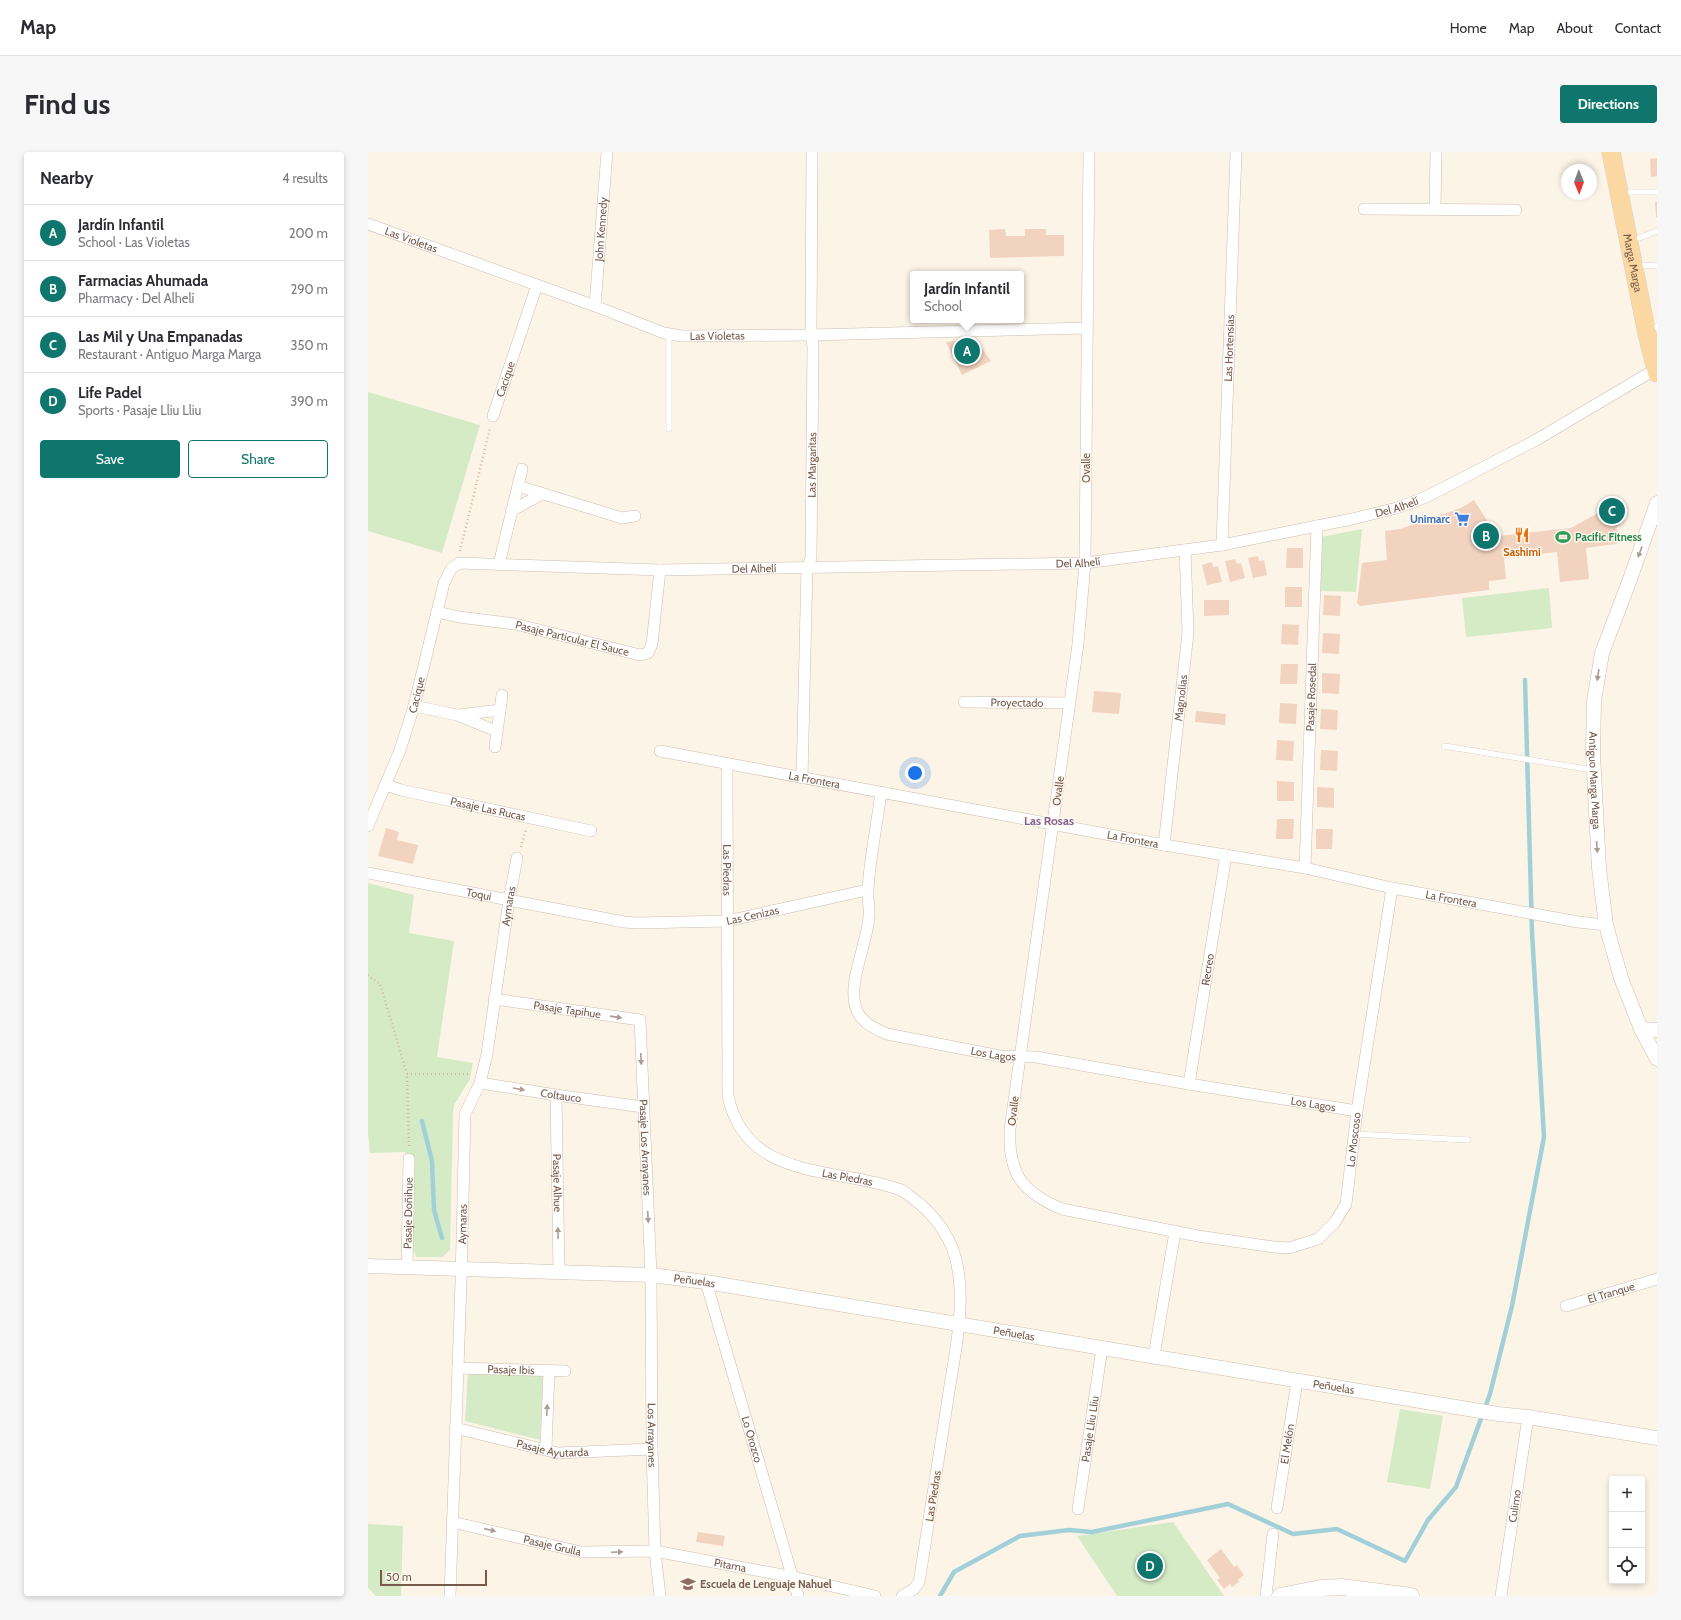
<!DOCTYPE html>
<meta charset="utf-8">
<style>
:root{--surface:#fff;--page:#f7f7f7;--text:#2b2b33;--muted:#7c7c81;--line:#e1e1e2;--accent:#0f766e}
body{margin:0;font-family:Cabin,sans-serif;background:var(--page);color:var(--text)}
.controls{position:absolute;right:12px;bottom:12px;display:grid;overflow:hidden;border-radius:4px;box-shadow:0 2px 6px #0003}
.controls button{width:36px;height:36px;display:grid;place-items:center;padding:0;border:0;border-bottom:1px solid var(--line);background:var(--surface);color:var(--text);font:20px sans-serif}
.compass{position:absolute;left:1193px;top:12px;width:36px;height:36px;border-radius:50%;background:var(--surface);box-shadow:0 2px 6px #0003;rotate:179deg}
.scale{position:absolute;left:12px;bottom:10px;width:107px;box-sizing:border-box;padding-left:4px;border:2px solid #775a4b;border-top:0;font-size:11px;line-height:14px;white-space:nowrap;color:#775a4b;-webkit-text-stroke:3px #fff8ee;paint-order:stroke}
.you{position:absolute;left:547px;top:621px;width:14px;height:14px;margin:-10px;border:3px solid #fff;border-radius:50%;background:#1a73e8;box-shadow:0 0 0 6px #1a73e833}
.badge{display:grid;place-items:center;width:26px;height:26px;border-radius:50%;background:var(--accent);color:#fff;font-size:13px;font-weight:700}
.pin{position:absolute;translate:-50% -50%;border:2px solid #fff;box-shadow:0 1px 4px #0006}
.popup{position:absolute;left:542px;top:119px;width:114px;height:52px;box-sizing:border-box;display:grid;place-content:center;border-radius:4px;background:var(--surface);filter:drop-shadow(0 1px 3px #0005);font-size:13px;white-space:nowrap;color:var(--muted)}
.popup b{font-size:15px;color:var(--text)}
.popup::after{content:'';position:absolute;left:50%;top:100%;margin-left:-8px;border:8px solid transparent;border-top-color:var(--surface)}
.list{margin:0;padding:0;list-style:none}
h2{display:flex;justify-content:space-between;align-items:center;height:52px;margin:0;padding:0 16px;font-size:17px}
h2 small{font-size:13px;font-weight:400;color:var(--muted)}
.list li{display:grid;grid-template-columns:26px 1fr auto;gap:12px;align-items:center;box-sizing:border-box;height:56px;padding:0 16px;border-top:1px solid var(--line)}
.list b{display:block;font-size:15px;white-space:nowrap}
.list p{margin:0;font-size:13px;white-space:nowrap;color:var(--muted)}
.list em{font-size:13px;font-style:normal;color:var(--muted)}
.actions{display:flex;gap:8px;padding:12px 16px}
.actions a{flex:1;padding:9px 0;border:1px solid var(--accent);border-radius:4px;text-align:center;font-size:14px;color:var(--accent)}
.actions .main{background:var(--accent);color:#fff}
.icon{flex:none;width:22px;height:22px;fill:none;stroke:currentColor;stroke-width:2;stroke-linecap:round;stroke-linejoin:round}
.map{position:relative;flex:none;width:1289px;height:1444px;overflow:hidden;border-radius:4px}
header{display:flex;align-items:center;gap:24px;box-sizing:border-box;height:56px;padding:0 20px;background:var(--surface);border-bottom:1px solid var(--line)}
header strong{font-size:19px}
nav{display:flex;gap:22px;margin-inline-start:auto;font-size:14px}
.intro{display:flex;align-items:center;justify-content:space-between;box-sizing:border-box;height:96px;padding:0 24px}
h1{margin:0;font-size:28px}
.button{padding:10px 18px;border-radius:4px;background:var(--accent);color:#fff;font-size:14px;font-weight:700}
main{display:flex;gap:24px;padding:0 24px}
aside{flex:1;background:var(--surface);border-radius:4px;box-shadow:0 2px 6px #0003}
.map>svg:first-child{display:block}
</style>
<header>
<strong>Map</strong>
<nav><a>Home</a><a>Map</a><a>About</a><a>Contact</a></nav>
</header>
<div class="intro"><h1>Find us</h1><a class="button">Directions</a></div>
<main>
<aside>
<h2>Nearby<small>4 results</small></h2>
<ul class="list">
<li><span class="badge">A</span><div><b>Jardín Infantil</b><p>School · Las Violetas</p></div><em>200 m</em></li>
<li><span class="badge">B</span><div><b>Farmacias Ahumada</b><p>Pharmacy · Del Alhelí</p></div><em>290 m</em></li>
<li><span class="badge">C</span><div><b>Las Mil y Una Empanadas</b><p>Restaurant · Antiguo Marga Marga</p></div><em>350 m</em></li>
<li><span class="badge">D</span><div><b>Life Padel</b><p>Sports · Pasaje Lliu Lliu</p></div><em>390 m</em></li>
</ul>
<div class="actions"><a class="main">Save</a><a>Share</a></div>
</aside>
<div class="map">
<svg width="1289" height="1444" viewBox="0 0 1289 1444">
<rect width="100%" height="100%" fill="#fdf4e8"/>
<!-- green -->
<path fill="#d5ebc6" d="M 0,240 L 112,273 L 74,401 L 0,379 Z
M 994,377 L 988,440 L 953,439 L 953,385 Z
M 1181,436 L 1184,476 L 1098,485 L 1094,446 Z
M 0,731 L 46,743 L 41,781 L 86,789 L 69,905 L 105,911 L 102,927 L 86,953 L 85,963 L 82,1098 L 75,1105 L 48,1105 L 44,1095 L 45,1006 L 36,1000 L 2,1001 L 0,981 Z
M 100,1220 L 175,1222 L 172,1288 L 97,1269 Z
M 1032,1257 L 1075,1264 L 1062,1337 L 1019,1330 Z
M 805,1370 L 856,1444 L 749,1444 L 709,1384 Z
M 0,1372 L 35,1374 L 33,1444 L 8,1444 L 0,1436 Z"/>
<g fill="none" stroke-linecap="round" stroke-linejoin="round">
<!-- stream -->
<path stroke="#a2d0d8" stroke-width="4.5" d="M 54,969 L 64,1009 L 66,1058 L 74,1086
M 572,1444 L 586,1420 L 652,1384 L 701,1378 L 724,1380 L 860,1352 L 925,1382 L 969,1377 L 1037,1409 L 1060,1368 L 1088,1335 L 1122,1242 L 1144,1154 L 1176,985 L 1164,780 L 1157,528"/>
</g>
<!-- building -->
<path fill="#f2d3bf" d="M 1289,6 L 1289,24 L 1283,25 L 1282,7 Z
M 1287,50 L 1289,50 L 1289,65 L 1288,65 Z
M 637,77 L 638,84 L 657,84 L 657,77 L 678,77 L 678,83 L 696,83 L 696,104 L 622,106 L 621,78 Z
M 607,187 L 623,209 L 594,223 L 578,190 Z
M 1106,348 L 1120,370 L 1120,385 L 1203,376 L 1246,352 L 1255,370 L 1248,376 L 1252,383 L 1248,392 L 1218,396 L 1221,427 L 1192,430 L 1189,400 L 1136,406 L 1138,427 L 1121,429 L 1121,438 L 992,454 L 989,451 L 994,411 L 1019,408 L 1017,379 L 1032,377 L 1093,356 Z
M 919,396 L 935,396 L 935,416 L 918,416 Z
M 890,404 L 891,409 L 896,408 L 899,423 L 885,426 L 880,406 Z
M 867,407 L 869,412 L 873,411 L 877,426 L 862,430 L 857,409 Z
M 844,410 L 845,415 L 850,414 L 854,430 L 839,433 L 834,413 Z
M 917,435 L 934,435 L 934,455 L 917,455 Z
M 956,443 L 973,444 L 972,464 L 955,463 Z
M 836,448 L 861,448 L 861,463 L 836,464 Z
M 914,472 L 931,473 L 930,493 L 913,492 Z
M 955,481 L 972,482 L 971,502 L 954,501 Z
M 913,512 L 930,512 L 929,532 L 912,532 Z
M 954,521 L 972,522 L 971,542 L 954,541 Z
M 726,539 L 753,541 L 751,562 L 724,560 Z
M 912,551 L 929,552 L 928,572 L 911,571 Z
M 953,557 L 970,558 L 969,578 L 952,577 Z
M 828,559 L 858,562 L 857,573 L 827,570 Z
M 909,588 L 926,589 L 925,609 L 908,608 Z
M 953,598 L 970,599 L 969,619 L 952,618 Z
M 909,629 L 926,630 L 926,649 L 909,649 Z
M 949,635 L 966,636 L 966,656 L 949,655 Z
M 909,667 L 926,667 L 925,687 L 908,687 Z
M 18,676 L 31,680 L 29,688 L 50,693 L 45,712 L 10,704 Z
M 948,677 L 965,677 L 964,697 L 948,697 Z
M 330,1380 L 357,1384 L 355,1394 L 328,1390 Z
M 853,1397 L 866,1415 L 869,1413 L 876,1423 L 870,1428 L 871,1430 L 864,1435 L 862,1432 L 856,1437 L 849,1428 L 852,1426 L 839,1408 Z"/>
<g fill="none" stroke-linecap="round" stroke-linejoin="round">
<!-- service casing -->
<g stroke="#cfbcad" stroke-width="6">
<path id="service" d="M 1262,40 L 1289,40
M 1271,86 L 1289,79
M 1276,113 L 1289,114
M 1288,175 L 1289,174
M 301,182 L 301,277
M 1076,594 L 1225,618
M 986,982 L 1100,988"/>
</g>
<!-- minor casing -->
<g stroke="#cfbcad" stroke-width="12">
<g id="minor">
<path id="s1" d="M 721,0 L 717,411 L 710,492 L 642,977 C 640,1022 654,1040 694,1057 L 830,1084 L 906,1095 L 921,1096 L 950,1087 L 967,1070 L 978,1052 L 989,959 L 1024,736"/>
<path d="M 996,57 L 1148,58"/>
<path d="M 1067,57 L 1068,0"/>
<path id="s2" d="M 0,72 L 227,154 L 296,181 L 314,184 L 443,183 L 719,176"/>
<path id="s3" d="M 227,154 L 239,0"/>
<path id="s4" d="M 125,264 L 169,133"/>
<path d="M 150,334 L 254,366 L 267,364"/>
<path d="M 143,359 L 174,342"/>
<path id="s5" d="M 854,393 L 868,0"/>
<path d="M 131,412 L 154,317"/>
<path id="s6" d="M 69,460 L 91,465 L 147,472 L 272,503 L 280,501 L 284,492 L 292,418"/>
<path id="s7" d="M 596,550 L 702,551"/>
<path d="M 46,554 L 89,563 L 128,579"/>
<path d="M 91,563 L 132,558"/>
<path d="M 127,595 L 134,543"/>
<path id="s8" d="M 292,599 L 796,693 L 937,716 L 1024,736 L 1210,770 L 1238,773"/>
<path id="s9" d="M 359,613 L 360,944 C 378,1029 467,1015 530,1037 C 535,1038 539,1042 543,1045 C 567,1062 586,1088 590,1118 C 597,1158 586,1206 580,1246 C 570,1308 561,1369 551,1430 L 546,1437 L 534,1444"/>
<path id="s10" d="M 434,626 L 439,416 L 443,406 L 445,194 L 443,183 L 444,0"/>
<path id="s11" d="M 18,633 L 33,638 L 223,679"/>
<path id="s12" d="M 513,641 C 509,672 502,705 500,737 C 499,746 502,755 501,764 C 500,790 479,831 488,856 C 493,871 506,876 519,882 L 632,904 L 668,905 L 821,932 L 989,959"/>
<path id="s13" d="M 0,674 L 32,598 L 46,554 L 76,431 L 83,417 L 91,411 L 292,418 L 717,411 L 854,393 L 984,367 L 1029,356 L 1058,345 L 1168,288 L 1288,217"/>
<path id="s14" d="M 796,693 L 820,481 L 817,398"/>
<path id="s15" d="M 937,716 L 949,374"/>
<path id="s16" d="M 0,721 L 256,770 L 269,771 L 359,769 L 499,738"/>
<path id="s17" d="M 126,847 L 272,868 L 283,1123 L 284,1297 L 287,1399 L 292,1444"/>
<path id="s18" d="M 112,931 L 188,943 L 275,955"/>
<path id="s19" d="M 821,932 L 858,703"/>
<path id="s20" d="M 188,943 L 191,1120"/>
<path id="s21" d="M 39,1114 L 41,1007"/>
<path id="s22" d="M 338,1130 L 430,1444"/>
<path id="s23" d="M 1198,1154 L 1289,1127"/>
<path d="M 786,1204 L 807,1080"/>
<path id="s24" d="M 90,1216 L 197,1219"/>
<path id="s25" d="M 87,1276 L 190,1301 L 284,1297"/>
<path d="M 178,1296 L 181,1219"/>
<path id="s26" d="M 909,1356 L 929,1229"/>
<path id="s27" d="M 710,1357 L 734,1196"/>
<path id="s28" d="M 84,1370 L 213,1400 L 287,1399 L 425,1425 L 507,1444"/>
<path id="s29" d="M 82,1444 L 93,1130 L 97,962 L 112,931 L 119,902 L 141,748 L 149,706"/>
<path d="M 898,1444 L 905,1382"/>
<path id="s30" d="M 1133,1444 L 1160,1265"/>
</g>
</g>
<!-- tertiary casing -->
<g stroke="#cfbcad" stroke-width="15">
<g id="tertiary">
<path id="s31" d="M 1289,351 L 1261,430 L 1234,501 L 1226,549 L 1225,602 L 1231,716 L 1238,773 L 1253,826 L 1273,877 L 1289,907"/>
<path d="M 1273,877 L 1289,878"/>
<path id="s32" d="M 0,1114 L 283,1123 L 338,1130 L 1130,1262 L 1160,1265 L 1289,1286"/>
</g>
</g>
<!-- secondary casing -->
<g stroke="#d4bead" stroke-width="17">
<path id="secondary" d="M 912,1444 L 953,1436 L 974,1435 L 1043,1444"/>
</g>
<!-- primary casing -->
<g stroke="#d9d1cd" stroke-width="19">
<g id="primary">
<path id="s33" d="M 1243,0 L 1279,182 L 1289,221"/>
</g>
</g>
<!-- path -->
<path stroke="#d7b6a2" stroke-width="2.5" stroke-dasharray="1 3" stroke-linecap="butt" d="M 92,399 L 122,276
M 153,695 L 158,677
M 0,823 L 12,832 L 39,922 L 41,995
M 39,922 L 103,922"/>
<!-- service -->
<use href="#service" stroke="#fff" stroke-width="5.5"/>
<!-- minor -->
<use href="#minor" stroke="#fff" stroke-width="11"/>
<!-- tertiary -->
<use href="#tertiary" stroke="#fff" stroke-width="14"/>
<!-- secondary -->
<use href="#secondary" stroke="#fff" stroke-width="16"/>
<!-- primary -->
<use href="#primary" stroke="#fbd8a1" stroke-width="18"/>
</g>
<!-- one-way arrows -->
<defs><path id="oneway-solid" d="M-6-.8H1V-3.2L6.5 0L1 3.2V.8H-6Z"/></defs>
<g fill="#ad9c93">
<use href="#oneway-solid" transform="translate(1272 400) rotate(110)"/>
<use href="#oneway-solid" transform="translate(1230 523) rotate(99)"/>
<use href="#oneway-solid" transform="translate(1229 695) rotate(86)"/>
<use href="#oneway-solid" transform="translate(248 865) rotate(8)"/>
<use href="#oneway-solid" transform="translate(273 907) rotate(88)"/>
<use href="#oneway-solid" transform="translate(151 937) rotate(10)"/>
<use href="#oneway-solid" transform="translate(280 1065) rotate(87)"/>
<use href="#oneway-solid" transform="translate(190 1081) rotate(-91)"/>
<use href="#oneway-solid" transform="translate(179 1258) rotate(-87)"/>
<use href="#oneway-solid" transform="translate(122 1378) rotate(13)"/>
<use href="#oneway-solid" transform="translate(249 1400) rotate(-2)"/>
</g>
<!-- icons -->
<defs>
<g id="supermarket-bare" transform="scale(1.2)"><path d="M-6-5.5h2.5l.6 2H6L4.5 2H-2.5L-4.4-4H-6ZM-1.5 3.2a1.3 1.3 0 1 0 .1 0ZM3 3.2a1.3 1.3 0 1 0 .1 0Z" fill="#3f7fe0" stroke="#fff8ee" stroke-width="2.5" paint-order="stroke"/></g>
<g id="restaurant-bare" transform="scale(1.2)"><path d="M-5-6h1v4h1v-4h1v4h1v-4h1v5L-1.5 .5V6h-2V.5L-5-1ZM5-6V6H3V1.5H1.5Q1.5-4 5-6Z" fill="#e8710a" stroke="#fff8ee" stroke-width="2.5" paint-order="stroke"/></g>
<g id="stadium-bare" transform="scale(1.2)"><path d="M0-5a6.5 5 0 1 0 0 10a6.5 5 0 1 0 0-10ZM-3.5-1.8h7v3.6h-7Z" fill="#2e9e5b" stroke="#fff8ee" stroke-width="2.5" paint-order="stroke"/></g>
<g id="school-bare" transform="scale(1.2)"><path d="M0-5L7-2L0 1L-7-2ZM-4 1L0 2.5L4 1V4Q0 6-4 4Z" fill="#8d6e63" stroke="#fff8ee" stroke-width="2.5" paint-order="stroke"/></g>
</defs>
<g fill-rule="evenodd">
<use href="#supermarket-bare" x="1094" y="367"/>
<use href="#restaurant-bare" x="1154" y="383"/>
<use href="#stadium-bare" x="1195" y="385"/>
<use href="#school-bare" x="320" y="1432"/>
</g>
<g text-anchor="middle" dominant-baseline="central" stroke-width="3" stroke-linejoin="round" paint-order="stroke">
<!-- street labels -->
<g font-size="11" fill="#775a4b" stroke="#fff8ee">
<text stroke="none"><textPath href="#s3" startOffset="77">John Kennedy</textPath></text>
<text stroke="none"><textPath href="#s2" startOffset="46">Las Violetas</textPath></text>
<text stroke="none"><textPath href="#s33" startOffset="113">Marga Marga</textPath></text>
<text stroke="none"><textPath href="#s2" startOffset="369">Las Violetas</textPath></text>
<text stroke="none"><textPath href="#s5" startOffset="197">Las Hortensias</textPath></text>
<text stroke="none"><textPath href="#s4" startOffset="39">Cacique</textPath></text>
<text stroke="none"><textPath href="#s10" startOffset="314">Las Margaritas</textPath></text>
<text transform="translate(718 316) rotate(-90)">Ovalle</text>
<text stroke="none"><textPath href="#s13" startOffset="1224">Del Alhelí</textPath></text>
<text stroke="none"><textPath href="#s13" startOffset="900">Del Alhelí</textPath></text>
<text stroke="none"><textPath href="#s13" startOffset="576">Del Alhelí</textPath></text>
<text stroke="none"><textPath href="#s6" startOffset="138">Pasaje Particular El Sauce</textPath></text>
<text stroke="none"><textPath href="#s13" startOffset="140">Cacique</textPath></text>
<text stroke="none"><textPath href="#s14" startOffset="148">Magnolias</textPath></text>
<text stroke="none"><textPath href="#s15" startOffset="171">Pasaje Rosedal</textPath></text>
<text stroke="none"><textPath href="#s7" startOffset="53">Proyectado</textPath></text>
<text stroke="none"><textPath href="#s8" startOffset="157">La Frontera</textPath></text>
<text stroke="none"><textPath href="#s31" startOffset="288">Antiguo Marga Marga</textPath></text>
<text transform="translate(690 639) rotate(-82)">Ovalle</text>
<text stroke="none"><textPath href="#s11" startOffset="105">Pasaje Las Rucas</textPath></text>
<text stroke="none"><textPath href="#s8" startOffset="481">La Frontera</textPath></text>
<text stroke="none"><textPath href="#s9" startOffset="105">Las Piedras</textPath></text>
<text stroke="none"><textPath href="#s16" startOffset="113">Toqui</textPath></text>
<text stroke="none"><textPath href="#s8" startOffset="805">La Frontera</textPath></text>
<text stroke="none"><textPath href="#s29" startOffset="696">Aymaras</textPath></text>
<text stroke="none"><textPath href="#s16" startOffset="390">Las Cenizas</textPath></text>
<text stroke="none"><textPath href="#s19" startOffset="116">Recreo</textPath></text>
<text stroke="none"><textPath href="#s17" startOffset="74">Pasaje Tapihue</textPath></text>
<text stroke="none"><textPath href="#s12" startOffset="368">Los Lagos</textPath></text>
<text stroke="none"><textPath href="#s18" startOffset="82">Coltauco</textPath></text>
<text stroke="none"><textPath href="#s12" startOffset="692">Los Lagos</textPath></text>
<text transform="translate(645 959) rotate(-83)">Ovalle</text>
<text stroke="none"><textPath href="#s1" startOffset="1457">Lo Moscoso</textPath></text>
<text stroke="none"><textPath href="#s17" startOffset="275">Pasaje Los Arrayanes</textPath></text>
<text stroke="none"><textPath href="#s9" startOffset="487">Las Piedras</textPath></text>
<text stroke="none"><textPath href="#s20" startOffset="88">Pasaje Alhue</textPath></text>
<text stroke="none"><textPath href="#s21" startOffset="53">Pasaje Doñihue</textPath></text>
<text stroke="none"><textPath href="#s29" startOffset="372">Aymaras</textPath></text>
<text stroke="none"><textPath href="#s32" startOffset="327">Peñuelas</textPath></text>
<text stroke="none"><textPath href="#s23" startOffset="47">El Tranque</textPath></text>
<text stroke="none"><textPath href="#s32" startOffset="651">Peñuelas</textPath></text>
<text stroke="none"><textPath href="#s24" startOffset="53">Pasaje Ibis</textPath></text>
<text stroke="none"><textPath href="#s32" startOffset="975">Peñuelas</textPath></text>
<text stroke="none"><textPath href="#s27" startOffset="81">Pasaje Lliu Lliu</textPath></text>
<text stroke="none"><textPath href="#s17" startOffset="563">Los Arrayanes</textPath></text>
<text stroke="none"><textPath href="#s22" startOffset="164">Lo Orozco</textPath></text>
<text stroke="none"><textPath href="#s26" startOffset="65">El Melón</textPath></text>
<text stroke="none"><textPath href="#s25" startOffset="100">Pasaje Ayutarda</textPath></text>
<text transform="translate(565 1344) rotate(-81)">Las Piedras</text>
<text stroke="none"><textPath href="#s30" startOffset="91">Culimo</textPath></text>
<text stroke="none"><textPath href="#s28" startOffset="103">Pasaje Grulla</textPath></text>
<text stroke="none"><textPath href="#s28" startOffset="283">Pitama</textPath></text>
</g>
<!-- shop labels -->
<g font-size="11" font-weight="bold" fill="#366cbe" stroke="#fff8ee" text-anchor="end">
<text x="1082" y="367">Unimarc</text>
</g>
<!-- leisure labels -->
<g font-size="11" font-weight="bold" fill="#27864d" stroke="#fff8ee" text-anchor="start">
<text x="1207" y="385">Pacific Fitness</text>
</g>
<!-- food labels -->
<g font-size="11" font-weight="bold" fill="#c56008" stroke="#fff8ee">
<text x="1154" y="400">Sashimi</text>
</g>
<!-- education labels -->
<g font-size="11" font-weight="bold" fill="#785e54" stroke="#fff8ee" text-anchor="start">
<text x="332" y="1432">Escuela de Lenguaje Nahuel</text>
</g>
<!-- neighbourhood labels -->
<g font-size="12" font-weight="bold" fill="#836393" stroke="#fff8ee">
<text x="681" y="668">Las Rosas</text>
</g>
</g>
</svg>
<div class="controls">
<button>+</button>
<button>−</button>
<button><svg class="icon" aria-label="locate" viewBox="0 0 24 24"><circle cx="12" cy="12" r="6"/><path d="M12 2v4M12 18v4M2 12h4M18 12h4"/></svg></button>
</div>
<svg class="compass" viewBox="-18 -18 36 36"><path d="M0-13l5 13h-10z" fill="#e53935"/><path d="M0 13l5-13h-10z" fill="#7c7c81"/></svg>
<div class="scale">50 m</div>
<div class="you"></div>
<div class="pin badge" style="left:599px;top:199px">A</div>
<div class="popup"><b>Jardín Infantil</b>School</div>
<div class="pin badge" style="left:1118px;top:384px">B</div>
<div class="pin badge" style="left:1244px;top:359px">C</div>
<div class="pin badge" style="left:782px;top:1414px">D</div>
</div>
</main>
